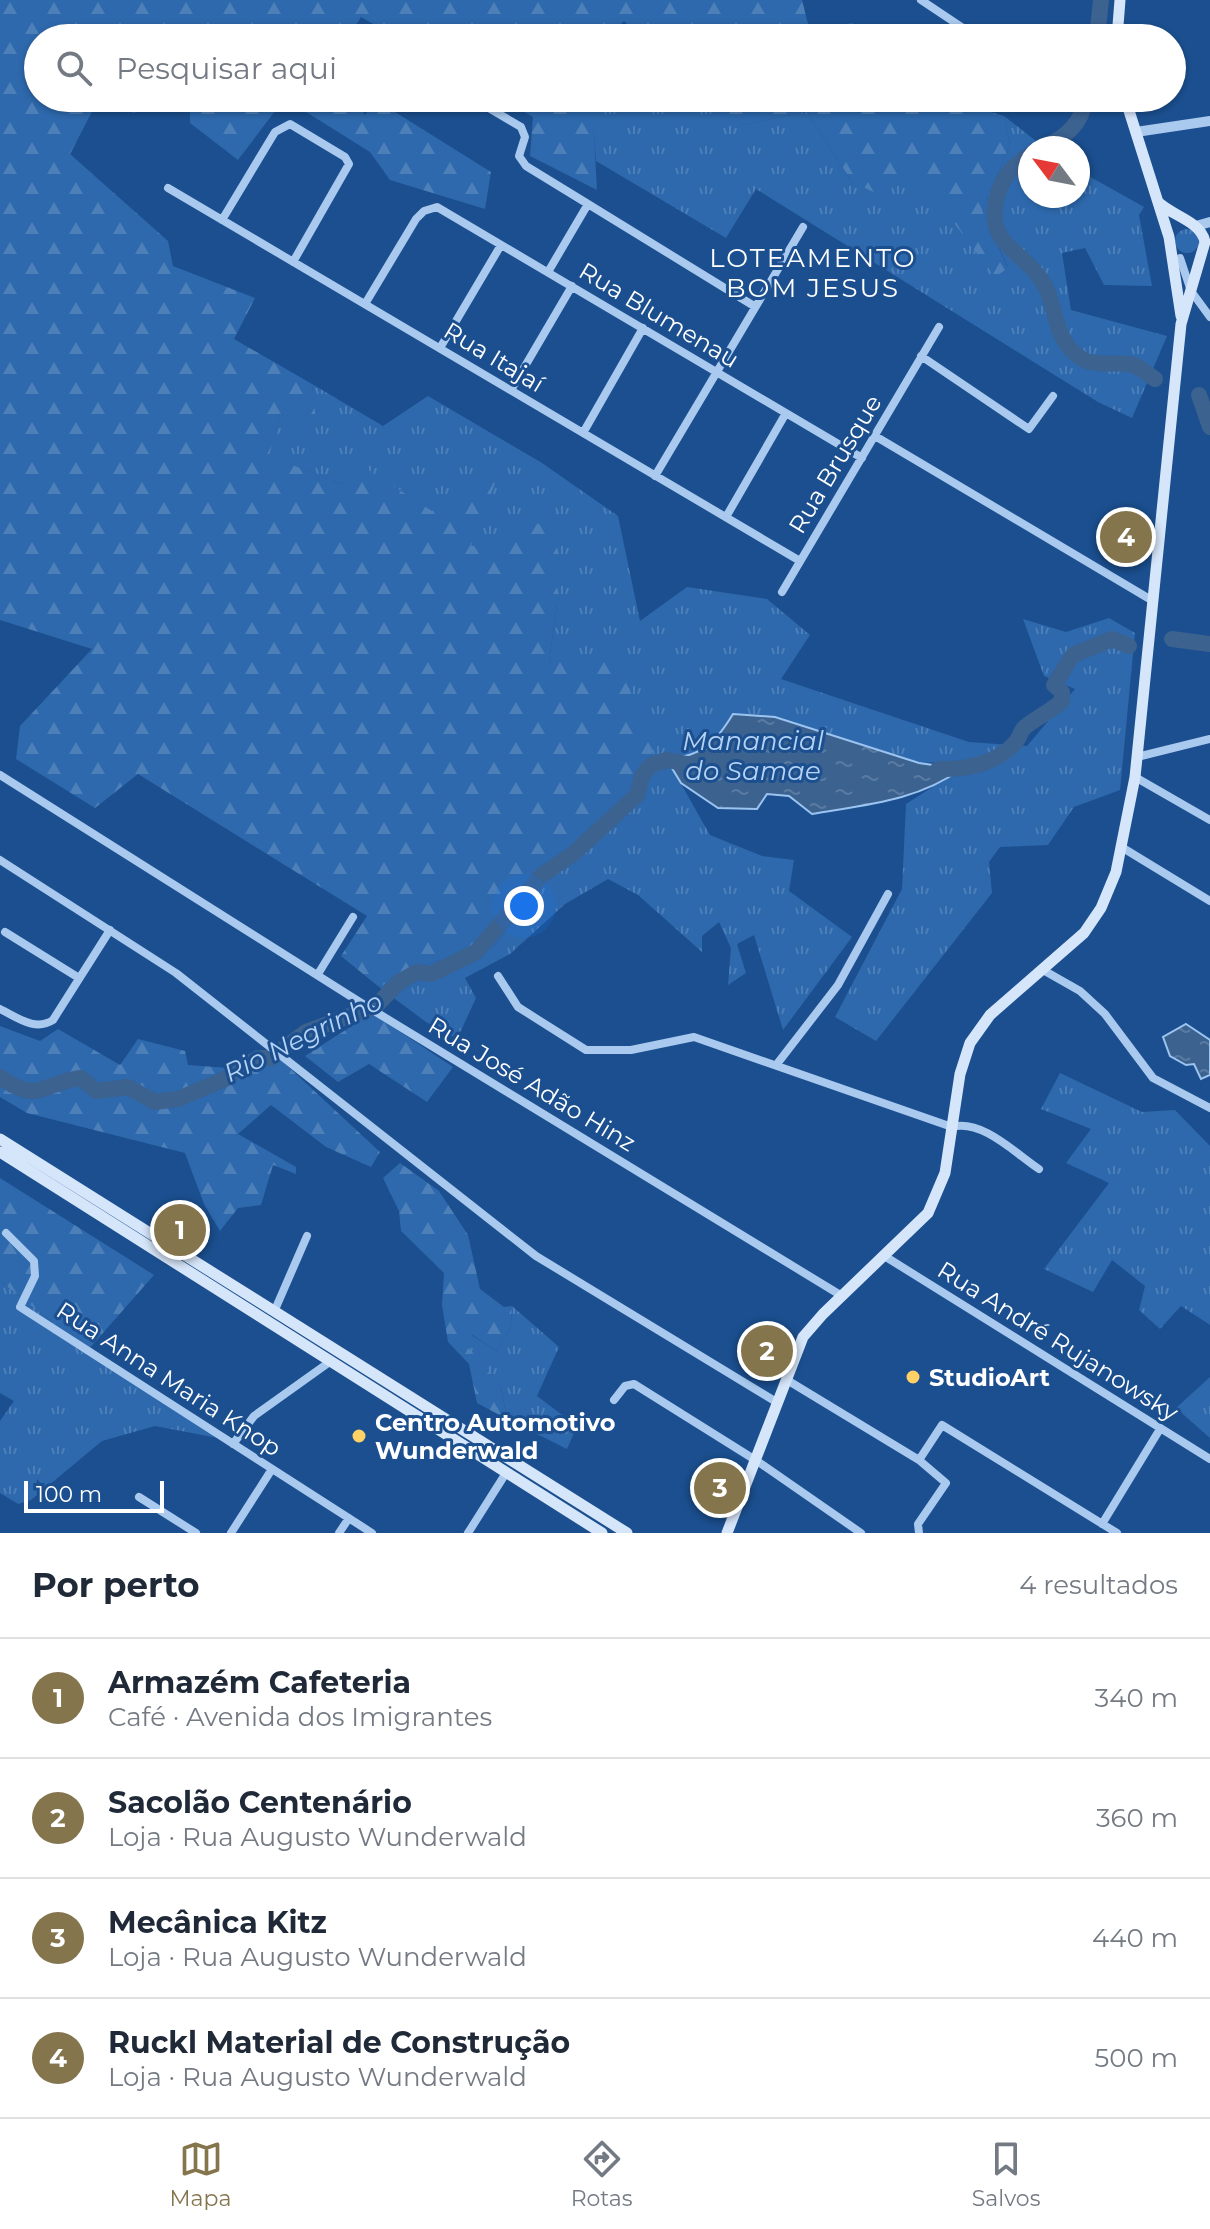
<!DOCTYPE html>
<html lang="pt">
<meta charset="utf-8">
<style>
:root{--surface:#fff;--page:#f6f6f7;--text:#1f2937;--muted:#747a83;--line:#e0e1e3;--accent:#84754c}
body{margin:0;font-family:Montserrat,sans-serif;background:var(--page);color:var(--text)}
.compass{position:absolute;left:1018px;top:136px;width:72px;height:72px;border-radius:50%;background:var(--surface);box-shadow:0 2px 6px #0004;rotate:302deg}
.scale{position:absolute;left:24px;bottom:20px;width:140px;box-sizing:border-box;padding-left:8px;border:4px solid #fff;border-top:0;font-size:22px;line-height:28px;white-space:nowrap;color:#fff;-webkit-text-stroke:6px #1b4f8f;paint-order:stroke}
.you{position:absolute;left:524px;top:906px;width:28px;height:28px;margin:-20px;border:6px solid #fff;border-radius:50%;background:#1a73e8;box-shadow:0 0 0 12px #1a73e833}
.badge{display:grid;place-items:center;width:52px;height:52px;border-radius:50%;background:var(--accent);color:#fff;font-size:26px;font-weight:700}
.pin{position:absolute;translate:-50% -50%;border:4px solid #fff;box-shadow:0 2px 8px #0006}
.list{margin:0;padding:0;list-style:none}
h2{display:flex;justify-content:space-between;align-items:center;height:104px;margin:0;padding:0 32px;font-size:34px}
h2 small{font-size:26px;font-weight:400;color:var(--muted)}
.list li{display:grid;grid-template-columns:52px 1fr auto;gap:24px;align-items:center;box-sizing:border-box;height:120px;padding:0 32px;border-top:2px solid var(--line)}
.list b{display:block;font-size:30px;white-space:nowrap}
.list p{margin:0;font-size:26px;white-space:nowrap;color:var(--muted)}
.list em{font-size:26px;font-style:normal;color:var(--muted)}
.icon{flex:none;width:44px;height:44px;fill:none;stroke:currentColor;stroke-width:2;stroke-linecap:round;stroke-linejoin:round}
.map{position:relative;flex:none;width:1210px;height:1533px;overflow:hidden}
.search{position:absolute;background:var(--surface);box-shadow:0 2px 6px #0004;left:24px;right:24px;top:24px;height:88px;display:flex;align-items:center;gap:20px;box-sizing:border-box;padding:0 28px;border-radius:44px;color:var(--muted);font-size:30px}
.sheet{height:584px;background:var(--surface)}
nav{display:flex;justify-content:space-around;align-items:center;box-sizing:border-box;height:112px;border-top:2px solid var(--line);background:var(--surface);font-size:22px;color:var(--muted)}
nav a{display:grid;justify-items:center;gap:4px}
nav .on{color:var(--accent)}
.map>svg:first-child{display:block}
</style>
<div class="map">
<svg width="1210" height="1533" viewBox="0 0 1210 1533">
<defs>
<pattern id="grass-tufts" width="24" height="20" patternUnits="userSpaceOnUse" patternTransform="scale(2)"><rect width="24" height="20" fill="#2e69ad"/><path d="M3 7l-1-3M5 7V3M7 7l1-3M15 17l-1-3M17 17v-4M19 17l1-3" fill="none" stroke="#4d80b9"/></pattern>
<pattern id="forest-firs" width="22" height="20" patternUnits="userSpaceOnUse" patternTransform="scale(2)"><rect width="22" height="20" fill="#2e69ad"/><path d="M5 1l3.5 6h-7zM16 11l3.5 6h-7z" fill="#4d80b9"/></pattern>
<pattern id="water-ripples" width="26" height="14" patternUnits="userSpaceOnUse" patternTransform="scale(2)"><rect width="26" height="14" fill="#3c6290"/><path d="M2 4q2-2 4 0t4 0M15 11q2-2 4 0t4 0" fill="none" stroke="#597aa1"/></pattern>
</defs>
<rect width="100%" height="100%" fill="#1b4f8f"/>
<!-- grass -->
<path fill="url(#grass-tufts)" d="M 591,98 L 711,98 L 741,125 L 807,112 L 852,182 L 913,169 L 1008,267 L 982,210 L 1010,145 L 1004,116 L 1045,148 L 1030,148 L 1030,196 L 1078,196 L 1078,170 L 1144,207 L 1139,215 L 1152,286 L 1104,285 L 1085,248 L 1062,253 L 1071,310 L 1167,336 L 1132,418 L 1098,402 L 756,189 L 726,238 L 596,161 Z
M1175 241a12 12 0 1 1 24 0a12 12 0 1 1-24 0Z
M 312,384 L 383,426 L 428,396 L 542,463 L 618,516 L 640,621 L 687,587 L 767,599 L 810,635 L 781,679 L 969,742 L 1027,746 L 1075,689 L 1044,676 L 1023,619 L 1066,632 L 1109,618 L 1135,633 L 1120,790 L 1074,807 L 1048,845 L 1000,847 L 989,862 L 992,893 L 876,1041 L 835,1017 L 902,889 L 906,804 L 975,760 L 919,763 L 775,717 L 733,714 C 710,750 706,749 668,761 L 710,835 L 762,856 L 794,860 L 789,891 L 852,937 L 783,1030 L 754,935 L 737,944 L 746,973 L 728,985 L 731,948 L 719,922 L 702,936 L 702,952 L 638,895 L 608,879 L 565,904 L 510,954 L 465,978 L 476,998 L 457,1039 L 426,1022 L 379,987 L 430,963 L 493,947 L 541,886 L 625,815 L 549,662 L 557,604 L 498,546 L 470,546 L 499,471 L 432,512 L 363,467 L 342,484 L 268,456 L 280,414 L 315,420 Z
M 1060,1073 L 1142,1112 L 1175,1110 L 1210,1146 L 1210,1325 L 1181,1306 L 1160,1329 L 1139,1310 L 1145,1286 L 1112,1260 L 1093,1292 L 1044,1269 L 1109,1183 L 1066,1163 L 1091,1129 L 1041,1109 Z
M 0,1281 L 88,1350 L 218,1438 L 155,1426 L 102,1441 L 31,1500 L 18,1504 L 0,1493 L 0,1421 L 14,1401 L 0,1393 Z
M 512,1306 L 559,1347 L 537,1396 L 577,1426 L 567,1449 L 507,1419 L 501,1387 L 466,1346 L 471,1335 L 497,1351 L 511,1326 Z
M 1210,1377 L 1210,1438 L 1176,1408 Z"/>
<!-- forest -->
<path fill="url(#forest-firs)" d="M 0,0 L 802,0 L 810,32 L 852,23 L 875,38 L 642,38 L 624,21 L 606,38 L 398,38 L 361,17 L 348,38 L 38,38 L 38,98 L 139,98 L 135,113 L 96,104 L 70,154 L 168,241 L 173,266 L 255,298 L 234,339 L 312,384 L 316,421 L 280,414 L 269,456 L 342,484 L 362,466 L 432,511 L 500,470 L 471,546 L 498,546 L 557,513 L 557,604 L 549,662 L 614,656 L 655,746 L 625,815 L 541,886 L 493,947 L 430,963 L 379,987 L 341,956 L 367,916 L 138,774 L 95,808 L 16,759 L 20,726 L 92,649 L 0,620 Z
M 190,98 L 360,98 L 364,115 L 379,102 L 491,172 L 485,209 L 390,180 L 370,152 L 306,112 L 275,111 L 238,160 L 190,123 Z
M 501,98 L 592,98 L 597,190 L 530,156 L 533,117 Z
M 707,98 L 962,98 L 975,107 L 1004,116 L 1010,145 L 982,210 L 1008,268 L 995,277 L 914,170 L 882,196 L 852,182 L 807,112 L 741,125 Z
M 372,1013 L 453,1067 L 427,1102 L 369,1064 L 338,1082 L 305,1056 Z
M 0,1026 L 40,1041 L 58,1029 L 120,1065 L 138,1039 L 185,1051 L 188,1065 L 228,1068 L 256,1050 L 281,1060 L 380,1152 L 371,1167 L 326,1147 L 271,1105 L 238,1134 L 296,1167 L 296,1174 L 273,1165 L 261,1205 L 238,1208 L 220,1231 L 204,1204 L 185,1153 L 27,1113 L 0,1097 Z
M 400,1163 L 439,1191 L 468,1235 L 480,1289 L 504,1307 L 512,1306 L 511,1326 L 497,1351 L 472,1335 L 467,1346 L 501,1387 L 507,1419 L 477,1403 L 469,1364 L 448,1342 L 442,1305 L 444,1273 L 401,1231 L 399,1211 L 383,1178 Z
M 0,1178 L 154,1275 L 88,1350 L 0,1281 Z"/>
<!-- water -->
<path fill="url(#water-ripples)" stroke="#9cc4f0" stroke-width="2" d="M 733,714 L 775,717 L 919,763 L 961,769 C 918,801 863,805 812,814 L 789,796 L 767,794 L 757,809 L 718,808 L 681,783 L 667,760 C 704,754 714,745 733,714 Z
M 1186,1024 L 1210,1040 L 1210,1075 L 1201,1079 L 1194,1064 L 1186,1065 L 1170,1056 L 1163,1037 Z"/>
<g fill="none" stroke-linecap="round" stroke-linejoin="round">
<!-- river -->
<path stroke="#3c6290" stroke-width="16" d="M 1097,38 L 1101,0
M 1043,148 C 1067,136 1081,125 1086,98
M 1030,155 C 1015,163 1004,176 999,191 C 980,247 1026,248 1046,288 C 1057,312 1055,342 1081,358 C 1094,367 1114,362 1129,364 C 1138,365 1148,374 1155,379
M 1199,395 L 1210,427
M 1172,639 L 1210,644
M 938,769 C 965,770 996,764 1015,743 C 1020,738 1020,731 1025,727 C 1037,717 1050,712 1062,701 L 1062,692 L 1054,685 L 1073,655 L 1112,639 L 1129,646
M 0,1077 C 39,1105 41,1083 81,1078 L 96,1091 L 128,1087 L 155,1102 L 178,1099 L 225,1079 L 241,1066 L 260,1058 L 271,1058 L 306,1032 L 376,1006 L 399,982 L 417,972 L 431,974 L 476,952 L 542,875 L 573,854 L 637,795 L 642,776 L 651,765 L 667,760 L 687,764"/>
<!-- minor -->
<path stroke="#a9c9ee" stroke-width="8" d="M 921,0 L 978,38
M 472,98 L 521,127 L 525,137 L 519,156 L 526,166 L 588,204 L 548,272
M 1082,98 L 1128,108
M 168,188 L 800,561
M 588,204 L 754,306
M 222,220 L 275,132 L 290,124 L 345,157 L 349,164 L 293,262
M 1180,258 L 1191,291 L 1210,317
M 365,304 L 416,219 L 424,211 L 437,207 L 862,458
M 440,348 L 501,245
M 921,356 L 1029,429 L 1053,396
M 511,390 L 572,286
M 583,433 L 643,328
M 875,436 L 1153,601
M 655,476 L 803,227
M 726,517 L 786,413
M 782,592 L 939,327
M 1137,757 L 1210,739
M 0,775 L 366,1006 L 842,1296
M 1135,777 L 1210,820
M 1123,848 L 1210,901
M 0,860 L 176,973 L 536,1256 L 778,1403
M 5,932 L 79,978
M 1043,970 L 1080,991 L 1105,1014 L 1153,1078 L 1210,1108
M 318,974 L 353,917
M 498,976 L 518,1007 L 586,1050 L 631,1050 L 694,1037 L 952,1127 C 982,1119 1015,1153 1039,1169
M 0,1009 C 17,1017 35,1032 53,1020 L 110,930
M 777,1064 L 838,985 L 888,894
M 6,1233 L 34,1261 L 35,1276 L 20,1307 L 372,1533
M 886,1257 L 1210,1459
M 274,1312 L 307,1236
M 787,1380 L 919,1460 L 942,1425 L 1117,1533
M 614,1400 L 625,1386 L 634,1384 L 757,1461 L 861,1533
M 233,1444 L 254,1416 L 331,1361
M 139,1497 L 196,1533
M 1102,1524 L 1160,1429
M 231,1533 L 272,1469
M 339,1533 L 349,1518
M 468,1533 L 506,1473
M 919,1533 L 918,1524 L 946,1483 L 919,1460"/>
<!-- tertiary -->
<path stroke="#a9c9ee" stroke-width="10" d="M 1136,132 L 1210,121
M 1196,226 L 1210,222"/>
<!-- secondary -->
<path stroke="#d6e6fa" stroke-width="11" d="M 1117,38 L 1120,0
M 1125,98 L 1169,237 L 1181,316
M 0,1139 L 627,1533
M 0,1152 L 602,1533
M 727,1533 L 803,1337 L 823,1314 L 928,1213 L 945,1173 L 960,1074 L 970,1043 L 990,1015 L 1084,933 L 1101,908 L 1116,872 L 1135,777 L 1181,324 L 1205,242 C 1201,221 1172,216 1158,202"/>
</g>
<!-- markers -->
<g fill="#ffd166" stroke="#1b4f8f" stroke-width="3">
<circle cx="913" cy="1377" r="8"/>
<circle cx="359" cy="1436" r="8"/>
</g>
<g text-anchor="middle" dominant-baseline="central" stroke-width="6" stroke-linejoin="round" paint-order="stroke">
<!-- street labels -->
<g font-size="24" fill="#fff" stroke="#1b4f8f">
<text transform="translate(659 315) rotate(31)">Rua Blumenau</text>
<text transform="translate(494 357) rotate(31)">Rua Itajaí</text>
<text transform="translate(835 464) rotate(-59)">Rua Brusque</text>
<text transform="translate(532 1084) rotate(31)">Rua José Adão Hinz</text>
<text transform="translate(1058 1341) rotate(32)">Rua André Rujanowsky</text>
<text transform="translate(169 1379) rotate(33)">Rua Anna Maria Knop</text>
</g>
<!-- poi labels -->
<g font-size="24" font-weight="bold" fill="#fff" stroke="#1b4f8f" text-anchor="start">
<text x="929" y="1377">StudioArt</text>
<text x="375" y="1422">Centro Automotivo<tspan x="375" dy="28">Wunderwald</tspan></text>
</g>
<!-- neighbourhood labels -->
<g font-size="26" letter-spacing="2" fill="#fff" stroke="#1b4f8f">
<text x="813" y="258">LOTEAMENTO<tspan x="813" dy="30">BOM JESUS</tspan></text>
</g>
<!-- water labels -->
<g font-size="26" font-style="italic" fill="#b5d3f5" stroke="#1b4f8f">
<text x="753" y="741">Manancial<tspan x="753" dy="30">do Samae</tspan></text>
<text transform="translate(303 1037) rotate(-26)">Rio Negrinho</text>
</g>
</g>
</svg>
<svg class="compass" viewBox="-18 -18 36 36"><path d="M0-13l5 13h-10z" fill="#e53935"/><path d="M0 13l5-13h-10z" fill="#747a83"/></svg>
<div class="scale">100 m</div>
<div class="you"></div>
<div class="pin badge" style="left:180px;top:1230px">1</div>
<div class="pin badge" style="left:767px;top:1351px">2</div>
<div class="pin badge" style="left:720px;top:1488px">3</div>
<div class="pin badge" style="left:1126px;top:537px">4</div>
<div class="search"><svg class="icon" aria-label="search" viewBox="0 0 24 24"><circle cx="10" cy="10" r="6"/><path d="M15 15l6 6"/></svg>Pesquisar aqui</div>
</div>
<section class="sheet">
<h2>Por perto<small>4 resultados</small></h2>
<ul class="list">
<li><span class="badge">1</span><div><b>Armazém Cafeteria</b><p>Café · Avenida dos Imigrantes</p></div><em>340 m</em></li>
<li><span class="badge">2</span><div><b>Sacolão Centenário</b><p>Loja · Rua Augusto Wunderwald</p></div><em>360 m</em></li>
<li><span class="badge">3</span><div><b>Mecânica Kitz</b><p>Loja · Rua Augusto Wunderwald</p></div><em>440 m</em></li>
<li><span class="badge">4</span><div><b>Ruckl Material de Construção</b><p>Loja · Rua Augusto Wunderwald</p></div><em>500 m</em></li>
</ul>
</section>
<nav>
<a class="on"><svg class="icon" aria-label="map" viewBox="0 0 24 24"><path d="M3 6l6-2 6 2 6-2v14l-6 2-6-2-6 2zM9 4v14M15 6v14"/></svg>Mapa</a>
<a><svg class="icon" aria-label="directions" viewBox="0 0 24 24"><path d="M12 3l9 9-9 9-9-9zM9 14v-3h6M13 9l2 2-2 2"/></svg>Rotas</a>
<a><svg class="icon" aria-label="saved" viewBox="0 0 24 24"><path d="M7 4h10v16l-5-4-5 4z"/></svg>Salvos</a>
</nav>
